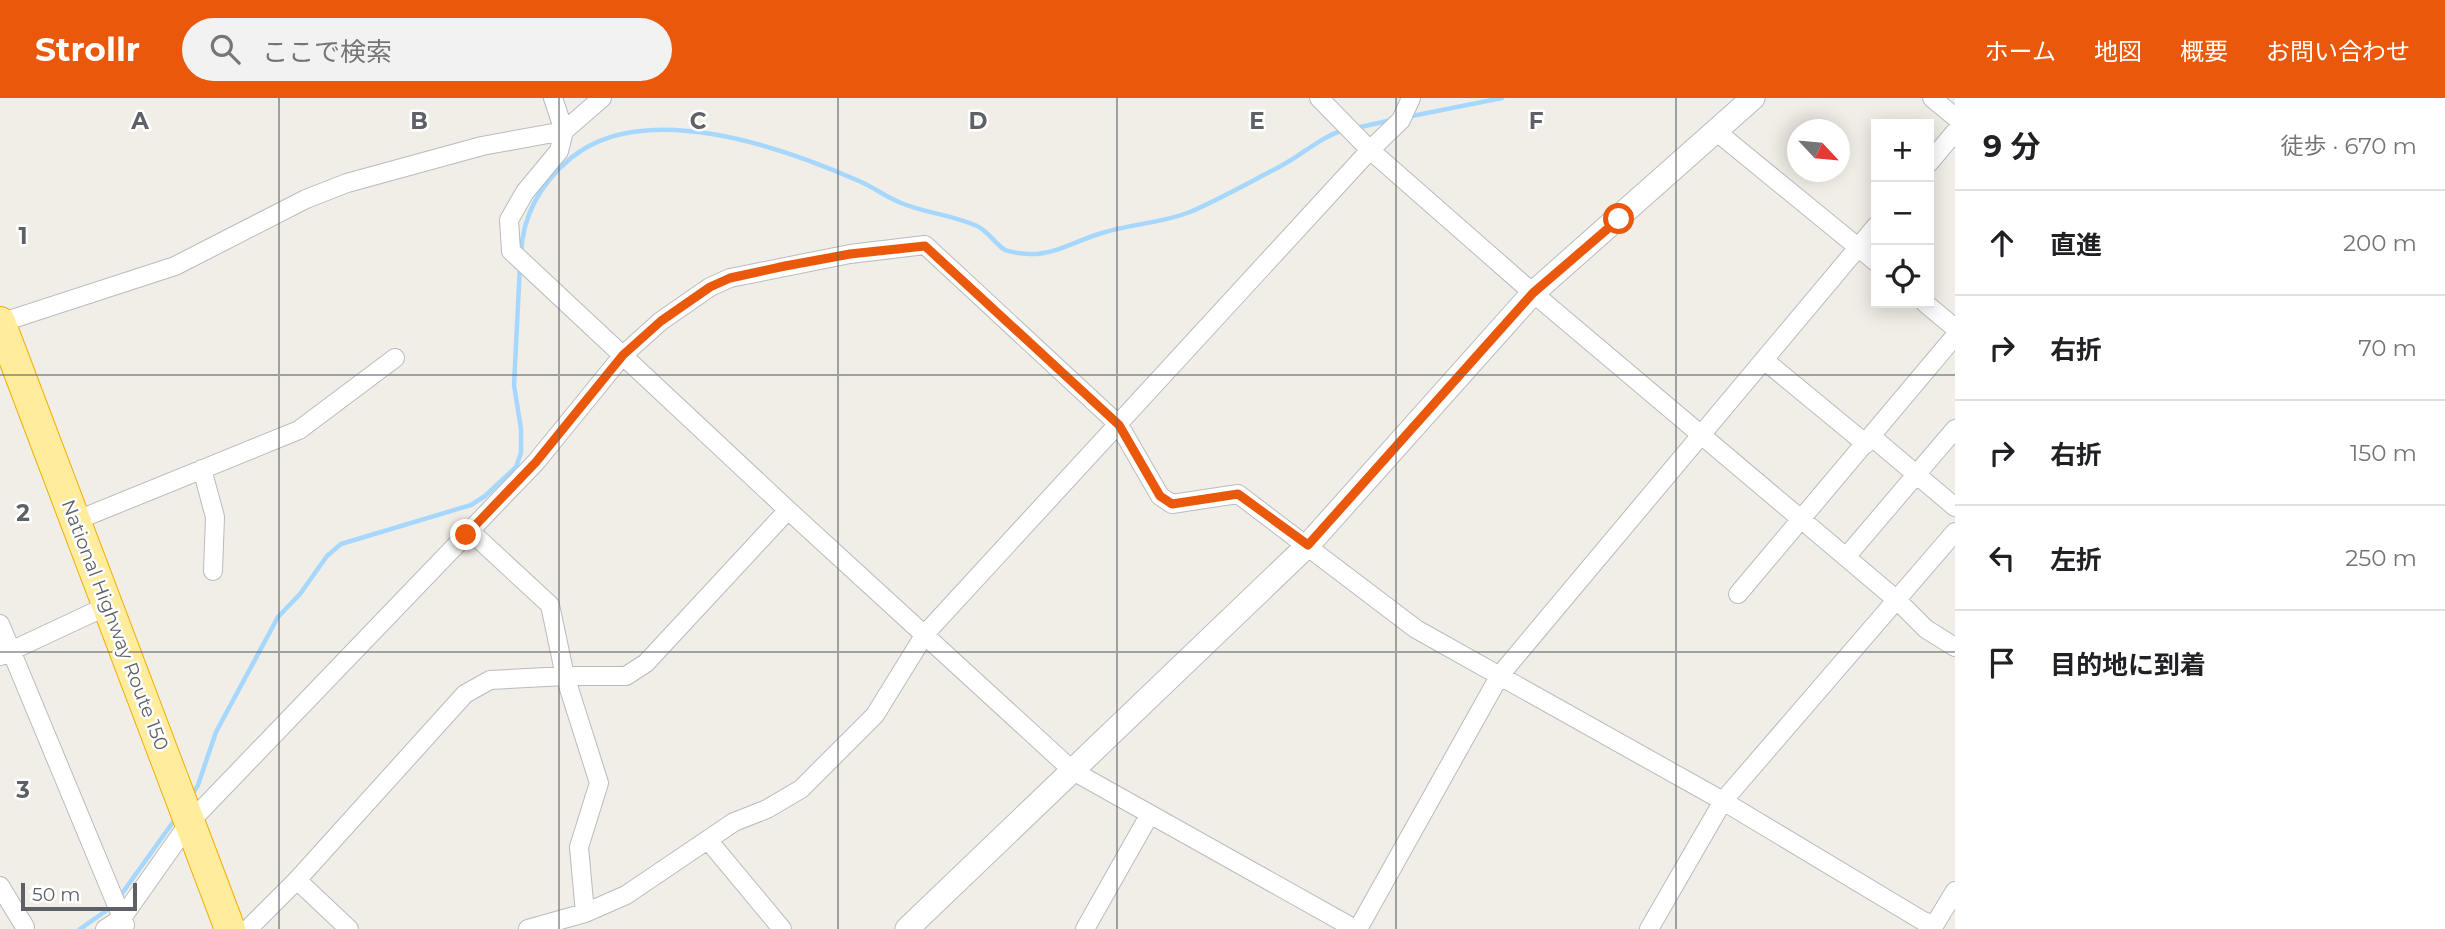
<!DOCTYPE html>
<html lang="ja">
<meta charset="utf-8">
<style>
:root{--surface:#fff;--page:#f2f2f2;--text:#202124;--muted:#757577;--line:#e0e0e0;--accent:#ea580c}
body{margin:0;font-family:Montserrat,"Noto Sans JP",sans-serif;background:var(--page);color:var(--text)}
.controls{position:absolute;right:21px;top:21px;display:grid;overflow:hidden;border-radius:0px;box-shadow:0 4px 18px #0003}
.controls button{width:63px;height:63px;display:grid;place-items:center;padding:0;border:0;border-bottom:2px solid var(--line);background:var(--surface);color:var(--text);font:35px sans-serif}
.compass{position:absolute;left:1787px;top:21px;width:63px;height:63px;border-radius:50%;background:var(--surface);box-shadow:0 4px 18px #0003;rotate:116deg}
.scale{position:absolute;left:21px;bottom:18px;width:116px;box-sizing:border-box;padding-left:7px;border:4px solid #5d6166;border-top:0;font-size:19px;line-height:24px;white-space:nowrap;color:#5d6166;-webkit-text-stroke:5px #fff;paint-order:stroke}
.stop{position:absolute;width:21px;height:21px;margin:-16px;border:5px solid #ea580c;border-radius:50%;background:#fff}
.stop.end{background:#ea580c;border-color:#fff;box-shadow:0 2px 7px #0008}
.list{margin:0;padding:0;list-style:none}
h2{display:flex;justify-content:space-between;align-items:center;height:91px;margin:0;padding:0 28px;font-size:30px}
h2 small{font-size:23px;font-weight:400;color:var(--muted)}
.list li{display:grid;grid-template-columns:46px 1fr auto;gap:21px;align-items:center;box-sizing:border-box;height:105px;padding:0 28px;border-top:2px solid var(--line)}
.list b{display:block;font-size:26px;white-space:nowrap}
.list em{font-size:23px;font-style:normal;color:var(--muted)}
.icon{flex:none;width:38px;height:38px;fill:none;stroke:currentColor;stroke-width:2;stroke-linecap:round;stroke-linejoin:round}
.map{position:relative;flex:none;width:1955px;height:831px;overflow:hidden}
header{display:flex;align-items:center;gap:42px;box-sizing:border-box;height:98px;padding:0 35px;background:var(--accent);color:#fff}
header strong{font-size:33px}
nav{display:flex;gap:38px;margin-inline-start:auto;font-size:24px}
.search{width:490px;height:63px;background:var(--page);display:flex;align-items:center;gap:18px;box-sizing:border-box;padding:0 24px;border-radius:38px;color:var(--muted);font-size:26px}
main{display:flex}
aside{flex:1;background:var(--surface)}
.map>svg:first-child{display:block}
</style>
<header>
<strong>Strollr</strong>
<div class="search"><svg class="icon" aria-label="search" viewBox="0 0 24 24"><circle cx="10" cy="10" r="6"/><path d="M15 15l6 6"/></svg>ここで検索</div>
<nav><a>ホーム</a><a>地図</a><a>概要</a><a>お問い合わせ</a></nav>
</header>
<main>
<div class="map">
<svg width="1955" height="831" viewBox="0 0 1955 831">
<rect width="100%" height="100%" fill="#f0eee6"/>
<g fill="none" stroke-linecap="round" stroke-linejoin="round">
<!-- stream -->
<path stroke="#a6d7ff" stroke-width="4.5" d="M 1407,19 L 1502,0
M 1356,30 L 1392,22
M 521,155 C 523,115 541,85 571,60 C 644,0 782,49 859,83 C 873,89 886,99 901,105 C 925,115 953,117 977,128 C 988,133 995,146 1005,152 C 1013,155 1029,156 1037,156 C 1060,154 1080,141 1102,135 C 1130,126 1162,125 1190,114 C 1220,101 1250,84 1279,69 C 1301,58 1320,39 1344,32
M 191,698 L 198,687 L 216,634 L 278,519 L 300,496 L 327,458 L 341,446 L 471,407 L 485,398 L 516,369 L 521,355 L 521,331 L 514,287 L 520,167
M 118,801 L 176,720
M 80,831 L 113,808"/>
<!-- minor casing -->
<g stroke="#b8bbbf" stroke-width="20">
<path id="minor" d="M 553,0 L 564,33 L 559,53 L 525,94 L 509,122 L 511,153 L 788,412 L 1073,673 L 1355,831
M 1319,0 L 1370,52 L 1533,195 L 1898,503 L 1926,531 L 1955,549
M 1932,0 L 1955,19
M 1717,34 L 1876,164
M 1929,65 L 1955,34
M 1925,205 L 1955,230
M 0,225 L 175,168 L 306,101 L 347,85 L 482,48 L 564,33 L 602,0
M 1764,262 L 1866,346
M 1872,339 L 1955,409
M 202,371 L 215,419 L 213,473
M 75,423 L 299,332 L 395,260
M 470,433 L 550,507 L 565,578 L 599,685 L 579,749 L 585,815
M 1846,459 L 1955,331
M 1738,496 L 1955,238
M 0,526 L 125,827
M 0,558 L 107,508
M 708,742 L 782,831
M 297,782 L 349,831
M 0,788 L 25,829
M 105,831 L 122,820 L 189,725 L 536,364 L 623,257 L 661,223 L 710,189 L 730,180 L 850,156 L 925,147 L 1119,327 L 1160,398 L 1172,406 L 1238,396 L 1416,531 L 1723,703 L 1923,823 L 1934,827
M 248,831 L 297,782 L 465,596 L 490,582 L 565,578 L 626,578 L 646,565 L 788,412
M 528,831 L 585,815 L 626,797 L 734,724 L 767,711 L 801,691 L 875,617 L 925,536 L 1370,52 L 1401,22 L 1411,0
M 1085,831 L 1150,716
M 1358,831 L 1500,577 L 1876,128
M 1649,831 L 1723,703 L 1955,434
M 1932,831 L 1955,793"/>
</g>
<!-- tertiary casing -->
<g stroke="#b8bbbf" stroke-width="25">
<path id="tertiary" d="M 907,831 L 1308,447 L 1533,195 L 1753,0"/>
</g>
<!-- trunk casing -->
<g stroke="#f5ae00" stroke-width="32">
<path id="trunk" d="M 0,224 L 230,831"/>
</g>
<!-- minor -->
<use href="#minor" stroke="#fff" stroke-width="18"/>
<!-- tertiary -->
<use href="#tertiary" stroke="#fff" stroke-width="23"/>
<!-- trunk -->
<use href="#trunk" stroke="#ffec9c" stroke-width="30"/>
</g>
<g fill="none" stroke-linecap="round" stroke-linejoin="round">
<!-- route -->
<path stroke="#ea580c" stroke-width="9" d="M 466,437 L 536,364 L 623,257 L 661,223 L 710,189 L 730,180 L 785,168 L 850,156 L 925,148 L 1119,327 L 1160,398 L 1172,406 L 1238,396 L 1308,447 L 1533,195 L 1619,121"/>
</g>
<!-- grid -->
<path fill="none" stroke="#5d6166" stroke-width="2" stroke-opacity="0.55" d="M 279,0 L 279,831M 559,0 L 559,831M 838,0 L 838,831M 1117,0 L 1117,831M 1396,0 L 1396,831M 1676,0 L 1676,831M 0,277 L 1955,277M 0,554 L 1955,554"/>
<g text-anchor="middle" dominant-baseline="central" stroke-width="5" stroke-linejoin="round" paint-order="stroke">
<!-- street labels -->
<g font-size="19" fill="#5d6166" stroke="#fff">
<text transform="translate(115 527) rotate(69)">National Highway Route 150</text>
</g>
</g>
<g font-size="23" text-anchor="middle" font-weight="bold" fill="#5d6166" stroke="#fff" stroke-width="5" stroke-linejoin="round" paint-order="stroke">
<text x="140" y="31">A</text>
<text x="419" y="31">B</text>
<text x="698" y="31">C</text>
<text x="978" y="31">D</text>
<text x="1257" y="31">E</text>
<text x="1536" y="31">F</text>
<text x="23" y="146">1</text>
<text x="23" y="423">2</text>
<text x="23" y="700">3</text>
</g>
</svg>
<div class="controls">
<button>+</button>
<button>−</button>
<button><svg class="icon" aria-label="locate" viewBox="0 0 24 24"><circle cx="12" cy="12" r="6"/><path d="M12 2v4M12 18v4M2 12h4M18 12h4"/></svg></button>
</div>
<svg class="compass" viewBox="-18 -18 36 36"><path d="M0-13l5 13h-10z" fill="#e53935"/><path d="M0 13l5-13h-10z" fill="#757577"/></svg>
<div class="scale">50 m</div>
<div class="stop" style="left:1619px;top:121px"></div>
<div class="stop end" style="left:466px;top:437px"></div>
</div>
<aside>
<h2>9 分<small>徒歩 · 670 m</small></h2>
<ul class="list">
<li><svg class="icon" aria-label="ahead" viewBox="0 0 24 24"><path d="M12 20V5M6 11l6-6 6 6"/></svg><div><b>直進</b></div><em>200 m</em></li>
<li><svg class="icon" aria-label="right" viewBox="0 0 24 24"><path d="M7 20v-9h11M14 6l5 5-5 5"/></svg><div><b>右折</b></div><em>70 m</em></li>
<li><svg class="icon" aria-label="right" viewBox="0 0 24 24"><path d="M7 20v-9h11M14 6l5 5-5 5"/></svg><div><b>右折</b></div><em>150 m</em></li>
<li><svg class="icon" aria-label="left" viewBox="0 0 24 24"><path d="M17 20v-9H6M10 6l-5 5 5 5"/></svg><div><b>左折</b></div><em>250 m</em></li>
<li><svg class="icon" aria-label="arrive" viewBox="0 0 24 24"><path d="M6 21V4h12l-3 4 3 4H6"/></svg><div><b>目的地に到着</b></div></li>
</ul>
</aside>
</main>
